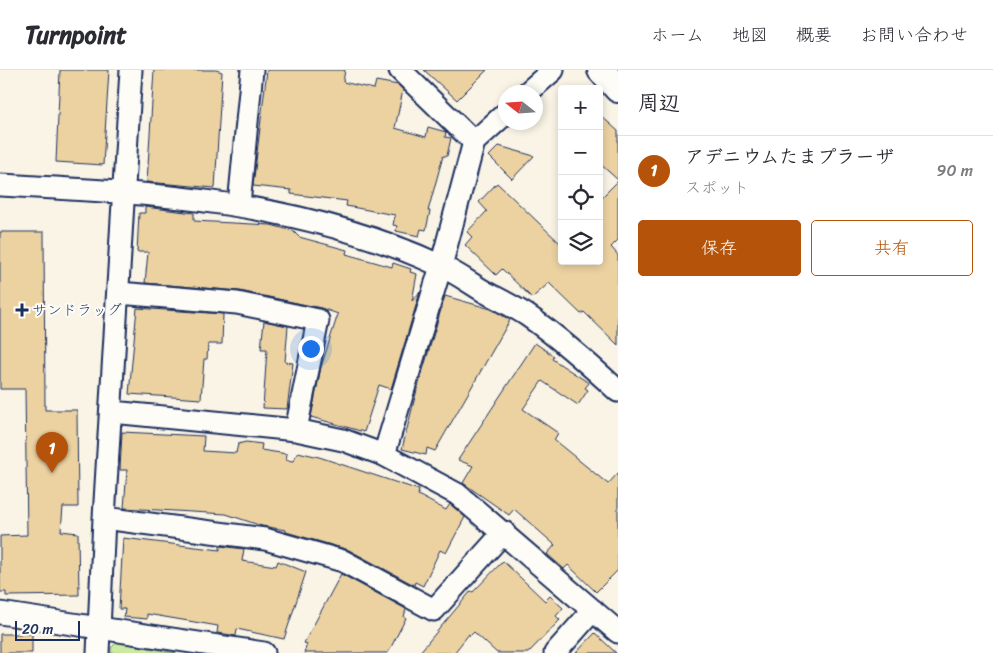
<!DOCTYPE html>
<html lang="ja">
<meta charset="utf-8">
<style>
:root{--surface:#fff;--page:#f7f7f7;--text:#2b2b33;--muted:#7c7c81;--line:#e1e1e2;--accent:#b45309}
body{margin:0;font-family:Sriracha,"Klee One",sans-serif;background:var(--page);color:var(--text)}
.controls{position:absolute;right:15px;top:15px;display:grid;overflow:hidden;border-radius:5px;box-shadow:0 2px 8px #0003}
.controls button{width:45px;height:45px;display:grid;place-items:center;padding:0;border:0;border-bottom:1px solid var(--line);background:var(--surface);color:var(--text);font:25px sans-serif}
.compass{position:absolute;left:498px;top:15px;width:45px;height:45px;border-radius:50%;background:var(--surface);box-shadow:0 2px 8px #0003;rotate:287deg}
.scale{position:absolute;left:15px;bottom:12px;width:65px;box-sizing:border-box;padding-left:5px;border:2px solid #1b2f5e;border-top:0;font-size:14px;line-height:18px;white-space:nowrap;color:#1b2f5e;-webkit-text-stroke:4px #fdfcf7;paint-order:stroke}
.you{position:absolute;left:310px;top:278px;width:18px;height:18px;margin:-12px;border:4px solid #fff;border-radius:50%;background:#1a73e8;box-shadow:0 0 0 8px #1a73e833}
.badge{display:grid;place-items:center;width:32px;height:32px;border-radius:50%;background:var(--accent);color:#fff;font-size:16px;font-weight:700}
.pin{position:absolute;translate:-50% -41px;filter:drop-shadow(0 1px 2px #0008)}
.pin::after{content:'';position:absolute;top:26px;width:18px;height:15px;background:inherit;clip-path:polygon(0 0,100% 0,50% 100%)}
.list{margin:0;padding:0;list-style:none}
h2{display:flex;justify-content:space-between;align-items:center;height:65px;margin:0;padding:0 20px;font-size:21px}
h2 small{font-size:16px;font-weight:400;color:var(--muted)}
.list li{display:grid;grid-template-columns:32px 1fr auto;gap:15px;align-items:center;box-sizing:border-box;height:70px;padding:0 20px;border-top:1px solid var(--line)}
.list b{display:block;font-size:19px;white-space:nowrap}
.list p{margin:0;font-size:16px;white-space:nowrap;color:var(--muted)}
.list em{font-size:16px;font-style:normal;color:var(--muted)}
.actions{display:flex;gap:10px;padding:15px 20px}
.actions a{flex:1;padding:11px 0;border:1px solid var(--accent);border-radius:5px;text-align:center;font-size:18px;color:var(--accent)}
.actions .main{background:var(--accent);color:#fff}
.icon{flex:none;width:28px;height:28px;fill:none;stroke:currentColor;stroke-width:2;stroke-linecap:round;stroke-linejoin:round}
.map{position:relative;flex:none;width:618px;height:583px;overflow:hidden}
header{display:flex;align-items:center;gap:30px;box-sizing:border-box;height:70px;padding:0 25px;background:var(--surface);border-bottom:1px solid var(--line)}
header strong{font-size:24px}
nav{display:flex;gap:28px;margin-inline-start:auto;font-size:18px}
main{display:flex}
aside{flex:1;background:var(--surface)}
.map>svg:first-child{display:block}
</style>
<header>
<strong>Turnpoint</strong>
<nav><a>ホーム</a><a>地図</a><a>概要</a><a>お問い合わせ</a></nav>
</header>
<main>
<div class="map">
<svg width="618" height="583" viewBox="0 0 618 583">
<rect width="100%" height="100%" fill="#faf4e6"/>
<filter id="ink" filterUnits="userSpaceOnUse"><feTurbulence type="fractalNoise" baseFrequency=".02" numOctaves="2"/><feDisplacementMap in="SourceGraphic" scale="10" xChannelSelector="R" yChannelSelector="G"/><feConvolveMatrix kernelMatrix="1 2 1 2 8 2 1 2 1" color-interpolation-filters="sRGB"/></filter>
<g filter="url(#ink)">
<!-- green -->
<path fill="#cdeaa1" stroke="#748c80" d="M 117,572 L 176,583 L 111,583 L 111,578 Z"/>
<!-- building -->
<path fill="#ecd2a1" stroke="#1b2f5e" d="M 60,0 L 109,0 L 103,95 L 56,92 Z
M 154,0 L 216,0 L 222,2 L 215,118 L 147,112 Z
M 267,0 L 345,0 L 343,12 L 374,19 L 376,11 L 398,15 L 403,20 L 395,58 L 426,67 L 428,57 L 446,62 L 445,67 L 451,68 L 447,86 L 443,86 L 428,141 L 430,141 L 426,160 L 421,159 L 419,166 L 396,161 L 397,156 L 393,155 L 395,145 L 346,136 L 347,131 L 291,124 L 291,120 L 253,116 Z
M 424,0 L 487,0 L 457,30 Z
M 599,44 L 618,61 L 618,110 L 599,93 Z
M 499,76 L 534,86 L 512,109 L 489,86 Z
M 618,111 L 618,170 L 611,177 L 618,185 L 618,275 L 584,242 L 581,244 L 549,213 L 532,228 L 502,199 L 496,205 L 465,175 L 472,167 L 467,162 L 487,141 L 479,132 L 497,113 L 562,175 L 562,191 L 599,191 L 599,130 Z
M 145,137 L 194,143 L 194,151 L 271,155 L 293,161 L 299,167 L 347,180 L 346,184 L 392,197 L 393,193 L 411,199 L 410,202 L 417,204 L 412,231 L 420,222 L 391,319 L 379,315 L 364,362 L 311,347 L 321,297 L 338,244 L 321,238 L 240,221 L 145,213 L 148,182 L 137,182 L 139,143 L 145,143 Z
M 0,162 L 44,162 L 45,340 L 77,340 L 78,437 L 63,437 L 61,461 L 78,463 L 79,525 L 6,526 L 6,522 L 0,522 L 0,466 L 27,465 L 25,319 L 0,319 Z
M 445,226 L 491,239 L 510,250 L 435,381 L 427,378 L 426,385 L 402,379 L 415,327 Z
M 137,238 L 223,244 L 222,274 L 208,274 L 207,289 L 204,289 L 201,329 L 129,324 Z
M 264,251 L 288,256 L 285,292 L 293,293 L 287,339 L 263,338 L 267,279 L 261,279 Z
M 535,273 L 554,286 L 552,289 L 589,313 L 585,318 L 588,320 L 578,335 L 542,311 L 523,339 L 558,363 L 554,370 L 608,414 L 618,403 L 618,500 L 596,522 L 568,495 L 564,499 L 547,484 L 555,475 L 514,439 L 509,445 L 463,413 L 473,396 L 458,390 Z
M 122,362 L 204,366 L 203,381 L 236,383 L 238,374 L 246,372 L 262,374 L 261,380 L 287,384 L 286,390 L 293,391 L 298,382 L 319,387 L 419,420 L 418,425 L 446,440 L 450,434 L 465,447 L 446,483 L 440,480 L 423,516 L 415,512 L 414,515 L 349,480 L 286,462 L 286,460 L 262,456 L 226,444 L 124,438 L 127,400 L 120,400 Z
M 123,468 L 220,480 L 220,476 L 244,479 L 242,491 L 276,496 L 278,491 L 306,502 L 284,569 L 237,559 L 236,566 L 225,564 L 217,563 L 218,556 L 147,544 L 147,549 L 124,547 L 125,539 L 119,539 Z
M 503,491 L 545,531 L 550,526 L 563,538 L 556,546 L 560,550 L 528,583 L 497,583 L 474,562 L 470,566 L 469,564 L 454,583 L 419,583 L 471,521 L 473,522 Z
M 341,504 L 406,539 L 404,547 L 406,548 L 388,583 L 304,583 L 307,574 L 304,573 Z
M 595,563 L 616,583 L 576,583 Z
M 0,564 L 32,564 L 32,583 L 0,583 Z"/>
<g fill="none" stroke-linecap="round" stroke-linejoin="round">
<!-- minor casing -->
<g stroke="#1b2f5e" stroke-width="25">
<path id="minor" d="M 400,0 L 474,72
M 528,22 L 553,0
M 0,115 C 152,123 298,130 439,195 C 455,202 470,213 485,222 C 500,230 517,238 531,248 C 562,270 590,295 618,321
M 239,135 L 252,0
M 119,223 L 237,233 L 318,250 L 296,360
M 112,342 L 296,360 L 343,370 L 384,385 L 457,424 L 618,562
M 384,385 L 441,196 L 474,72 L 506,43
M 104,448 L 265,469 L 343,491 L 434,540 L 504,462
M 0,543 L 264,583
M 98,583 L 104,448 L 131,0
M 555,583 L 593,540"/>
</g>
<!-- tertiary casing -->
<g stroke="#1b2f5e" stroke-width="30">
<path id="tertiary" d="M 601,0 L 618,19"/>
</g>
<!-- minor -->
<use href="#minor" stroke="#fdfcf7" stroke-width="21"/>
<!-- tertiary -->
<use href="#tertiary" stroke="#fdfcf7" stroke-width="26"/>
</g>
</g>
<!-- markers -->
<path fill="#1b2f5e" stroke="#fdfcf7" stroke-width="2" d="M19.5 232.5h5v5h5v5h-5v5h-5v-5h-5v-5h5z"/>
<g text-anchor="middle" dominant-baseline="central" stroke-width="4" stroke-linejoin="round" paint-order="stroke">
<!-- poi labels -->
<g font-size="15" fill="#1b2f5e" stroke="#fdfcf7" text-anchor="start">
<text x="32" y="240">サンドラッグ</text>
</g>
</g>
</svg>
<div class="controls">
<button>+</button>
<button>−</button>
<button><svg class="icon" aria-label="locate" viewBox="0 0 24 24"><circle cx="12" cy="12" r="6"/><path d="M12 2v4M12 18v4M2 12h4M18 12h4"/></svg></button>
<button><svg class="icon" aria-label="layers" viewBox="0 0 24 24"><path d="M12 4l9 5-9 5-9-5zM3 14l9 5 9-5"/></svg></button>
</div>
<svg class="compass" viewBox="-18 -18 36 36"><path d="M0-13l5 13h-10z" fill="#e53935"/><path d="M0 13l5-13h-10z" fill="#7c7c81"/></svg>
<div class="scale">20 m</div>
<div class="you"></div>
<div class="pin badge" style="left:52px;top:403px">1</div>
</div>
<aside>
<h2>周辺<small></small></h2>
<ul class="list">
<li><span class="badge">1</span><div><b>アデニウムたまプラーザ</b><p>スポット</p></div><em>90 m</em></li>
</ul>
<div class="actions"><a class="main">保存</a><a>共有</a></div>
</aside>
</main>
